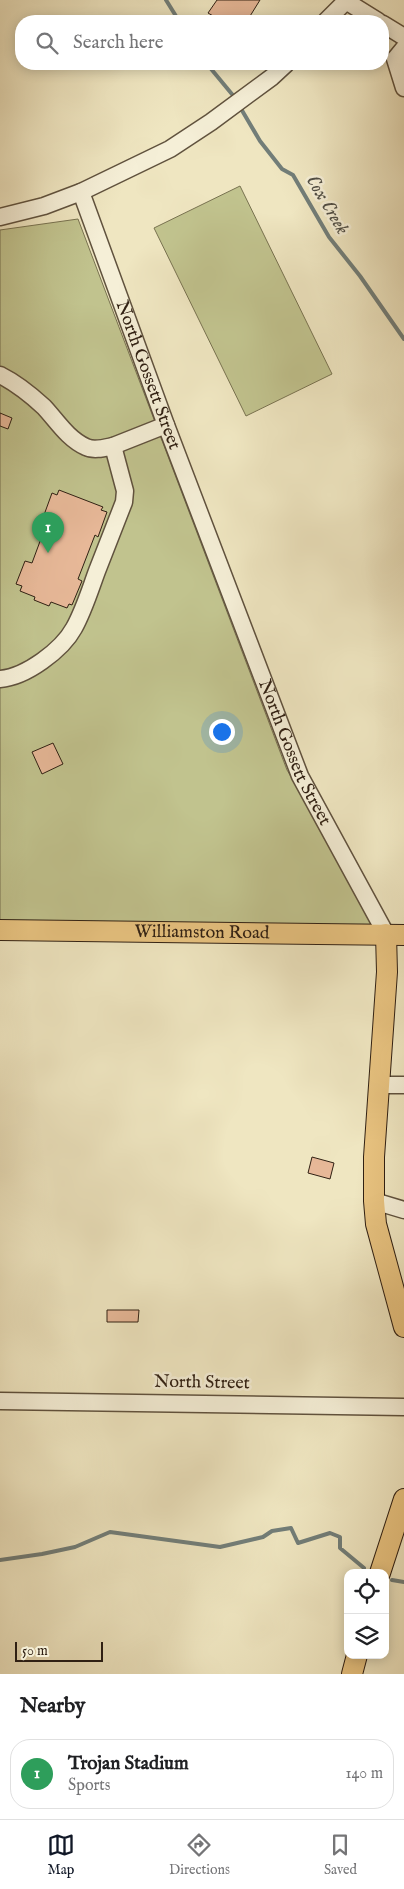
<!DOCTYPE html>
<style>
:root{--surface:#fff;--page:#f2f2f2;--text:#202124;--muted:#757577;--line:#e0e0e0;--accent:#111827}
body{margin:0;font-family:"IM FELL English",serif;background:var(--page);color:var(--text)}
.controls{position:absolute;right:15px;bottom:15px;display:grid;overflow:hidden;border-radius:10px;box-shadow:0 2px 12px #0003}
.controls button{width:45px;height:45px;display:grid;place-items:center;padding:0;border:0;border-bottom:1px solid var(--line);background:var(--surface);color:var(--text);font:25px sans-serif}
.scale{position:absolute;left:15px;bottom:12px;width:88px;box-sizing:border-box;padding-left:5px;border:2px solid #302013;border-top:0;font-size:14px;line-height:18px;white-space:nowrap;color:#302013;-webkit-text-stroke:4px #f5efd7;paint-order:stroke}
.you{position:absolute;left:221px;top:731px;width:18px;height:18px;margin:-12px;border:4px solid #fff;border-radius:50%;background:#1a73e8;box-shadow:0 0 0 8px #1a73e833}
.badge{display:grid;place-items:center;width:32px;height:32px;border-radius:50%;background:var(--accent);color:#fff;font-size:16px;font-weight:700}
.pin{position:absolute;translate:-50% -41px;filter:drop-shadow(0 1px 2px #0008)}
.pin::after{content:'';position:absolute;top:26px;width:18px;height:15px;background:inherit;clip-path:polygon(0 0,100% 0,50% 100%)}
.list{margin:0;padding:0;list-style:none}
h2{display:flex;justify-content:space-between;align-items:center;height:65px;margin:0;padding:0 20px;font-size:21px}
h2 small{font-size:16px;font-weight:400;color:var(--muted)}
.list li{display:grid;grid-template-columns:32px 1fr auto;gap:15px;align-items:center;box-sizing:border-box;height:70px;margin:0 10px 10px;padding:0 10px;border:1px solid var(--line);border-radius:20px}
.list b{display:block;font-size:19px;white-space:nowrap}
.list p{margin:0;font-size:16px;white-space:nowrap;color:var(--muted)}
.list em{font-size:16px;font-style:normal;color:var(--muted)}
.icon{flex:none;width:28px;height:28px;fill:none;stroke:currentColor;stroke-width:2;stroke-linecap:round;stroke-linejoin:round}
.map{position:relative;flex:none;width:404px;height:1674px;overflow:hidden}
.search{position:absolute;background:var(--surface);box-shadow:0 2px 12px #0003;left:15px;right:15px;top:15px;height:55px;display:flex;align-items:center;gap:12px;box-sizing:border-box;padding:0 18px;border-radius:20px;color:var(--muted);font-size:19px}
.sheet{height:145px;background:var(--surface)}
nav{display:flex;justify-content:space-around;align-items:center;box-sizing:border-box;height:70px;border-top:1px solid var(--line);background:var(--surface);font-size:14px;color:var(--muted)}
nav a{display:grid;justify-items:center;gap:2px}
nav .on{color:var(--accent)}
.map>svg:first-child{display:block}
</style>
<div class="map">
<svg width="404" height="1674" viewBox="0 0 404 1674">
<rect width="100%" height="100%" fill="#efe6c1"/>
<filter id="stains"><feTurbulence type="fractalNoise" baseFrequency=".004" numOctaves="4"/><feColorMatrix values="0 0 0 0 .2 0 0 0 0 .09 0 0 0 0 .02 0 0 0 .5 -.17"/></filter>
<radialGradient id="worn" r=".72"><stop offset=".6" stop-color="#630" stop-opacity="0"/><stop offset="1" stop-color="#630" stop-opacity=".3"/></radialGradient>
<!-- green -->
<path fill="#c1c38e" stroke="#787250" d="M 240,186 L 332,374 L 246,416 L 154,228 Z
M 78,219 L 287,770 L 386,934 L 0,930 L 0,230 Z"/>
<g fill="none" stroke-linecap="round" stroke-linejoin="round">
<!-- stream -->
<path stroke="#727e79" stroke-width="4" d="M 166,0 L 179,21
M 207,64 L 236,99
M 240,107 L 260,141 L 282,169 L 293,175 L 329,237 L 360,276 L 404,339
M 0,1560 L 42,1554 L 75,1547 L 110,1532 L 220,1547 L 263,1537 L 272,1531 L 291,1528 L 298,1543 L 330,1533 L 340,1537 L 340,1548 L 364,1568
M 392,1580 L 404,1582"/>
</g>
<!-- building -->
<path fill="#e7b898" stroke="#302013" d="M 217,0 L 260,0 L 247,21 L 222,21 L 208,13 Z
M 0,413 L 12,418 L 8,429 L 0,426 Z
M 59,490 L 103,507 L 101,510 L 107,512 L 98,537 L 95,535 L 78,579 L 82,581 L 72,605 L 69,604 L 67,608 L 51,602 L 49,606 L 34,600 L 35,597 L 20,591 L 22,586 L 16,584 L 25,561 L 32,563 L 49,517 L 44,515 L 52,493 L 57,495 Z
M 53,743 L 63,764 L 42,774 L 32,752 Z
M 312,1157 L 334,1163 L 330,1179 L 308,1173 Z
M 107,1310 L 139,1310 L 138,1322 L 107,1322 Z"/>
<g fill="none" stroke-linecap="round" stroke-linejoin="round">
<!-- minor casing -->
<g stroke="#60523e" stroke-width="19">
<g id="minor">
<path d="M 344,0 L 378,21"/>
<path d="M 326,21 L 347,0"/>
<path d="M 383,24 L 404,37"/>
<path d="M 404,48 L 395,59 L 404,88"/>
<path id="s1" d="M 81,192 L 166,425 L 300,776 L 386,934"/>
<path d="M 0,217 L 44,206 L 81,192 L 170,149 L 211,122 L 272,77 L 286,64"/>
<path d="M 0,375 C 16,383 31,395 44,407 C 57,421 68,439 86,447 C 94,451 104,448 113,446 L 125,491 L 124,502 C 115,525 106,548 97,571 C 90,590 84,610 74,628 C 62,650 26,677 0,679"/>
<path d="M 113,446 L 166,425"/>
<path d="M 379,1085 L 404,1085"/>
<path d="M 374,1201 L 404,1210"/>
<path d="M 0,1401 L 404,1407"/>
</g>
</g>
<!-- major casing -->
<g stroke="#302013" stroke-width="22">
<g id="major">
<path id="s2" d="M 0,930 L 404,935"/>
<path d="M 386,934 L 387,972 L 374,1157 L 374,1201 L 376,1224 L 404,1327"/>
<path d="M 380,1573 L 404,1499"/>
<path d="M 352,1674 L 357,1655"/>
</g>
</g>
<!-- minor -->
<use href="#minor" stroke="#f5efd7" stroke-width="16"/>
<!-- major -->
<use href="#major" stroke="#e8c380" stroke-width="20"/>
</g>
<g text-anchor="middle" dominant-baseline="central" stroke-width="5" stroke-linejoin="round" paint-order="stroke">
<!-- street labels -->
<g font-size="18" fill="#302013" stroke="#f5efd7">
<text stroke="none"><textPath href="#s1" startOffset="195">North Gossett Street</textPath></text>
<text stroke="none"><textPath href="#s1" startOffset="600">North Gossett Street</textPath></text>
<text stroke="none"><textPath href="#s2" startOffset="202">Williamston Road</textPath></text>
<text transform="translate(202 1383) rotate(1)">North Street</text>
</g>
<!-- water labels -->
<g font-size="19" font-style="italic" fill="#514f46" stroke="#f5efd7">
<text transform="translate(327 205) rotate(59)">Cox Creek</text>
</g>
</g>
<rect width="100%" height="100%" filter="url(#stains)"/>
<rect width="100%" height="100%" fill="url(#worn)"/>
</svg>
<div class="controls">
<button><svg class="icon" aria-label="locate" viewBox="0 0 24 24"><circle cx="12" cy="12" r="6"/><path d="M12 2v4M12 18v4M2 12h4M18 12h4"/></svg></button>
<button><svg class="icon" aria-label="layers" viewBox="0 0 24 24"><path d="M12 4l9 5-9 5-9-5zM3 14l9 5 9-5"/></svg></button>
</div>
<div class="scale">50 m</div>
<div class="you"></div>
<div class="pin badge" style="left:48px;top:553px;background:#2e9e5b">1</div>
<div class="search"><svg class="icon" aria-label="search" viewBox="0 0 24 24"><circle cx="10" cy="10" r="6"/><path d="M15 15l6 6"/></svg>Search here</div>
</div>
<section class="sheet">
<h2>Nearby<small></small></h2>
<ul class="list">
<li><span class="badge" style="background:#2e9e5b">1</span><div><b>Trojan Stadium</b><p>Sports</p></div><em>140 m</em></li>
</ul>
</section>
<nav>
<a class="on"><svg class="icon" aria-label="map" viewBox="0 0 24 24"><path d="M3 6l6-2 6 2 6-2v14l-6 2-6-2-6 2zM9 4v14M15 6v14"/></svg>Map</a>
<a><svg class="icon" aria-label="directions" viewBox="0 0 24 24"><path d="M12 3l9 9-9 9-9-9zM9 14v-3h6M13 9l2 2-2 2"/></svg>Directions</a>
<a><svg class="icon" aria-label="saved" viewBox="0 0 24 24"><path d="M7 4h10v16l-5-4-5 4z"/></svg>Saved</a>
</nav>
